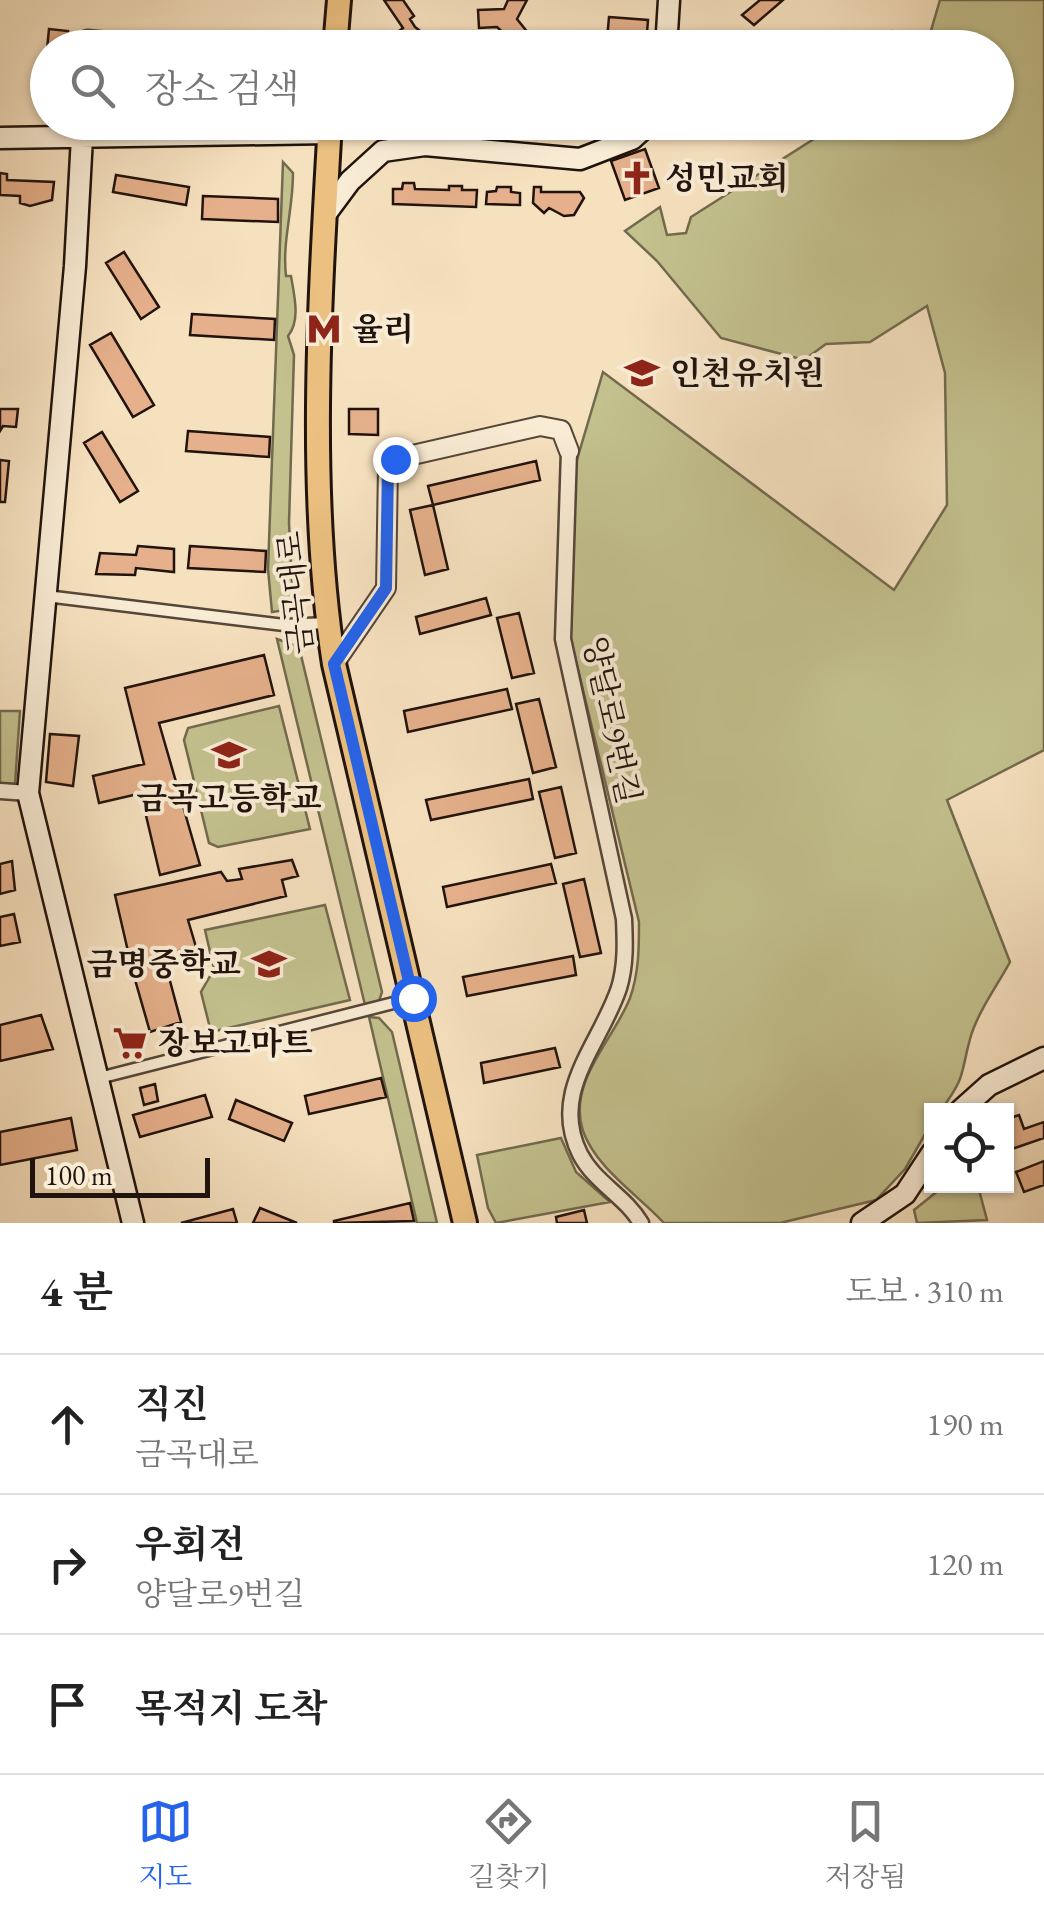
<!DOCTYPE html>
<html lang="ko">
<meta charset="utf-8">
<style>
:root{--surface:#fff;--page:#f6f6f6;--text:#222;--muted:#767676;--line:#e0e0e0;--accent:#2563eb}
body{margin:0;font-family:"EB Garamond","Noto Serif KR",serif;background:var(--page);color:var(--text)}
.controls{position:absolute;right:30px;bottom:30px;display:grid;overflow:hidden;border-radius:0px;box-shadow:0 2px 8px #0004}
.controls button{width:90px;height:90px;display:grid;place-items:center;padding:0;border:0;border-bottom:2px solid var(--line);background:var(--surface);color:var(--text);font:50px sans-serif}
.scale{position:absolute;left:30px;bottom:25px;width:180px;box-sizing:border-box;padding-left:10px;border:5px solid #21130d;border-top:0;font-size:28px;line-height:35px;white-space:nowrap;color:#21130d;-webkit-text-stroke:8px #f9ecd5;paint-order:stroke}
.stop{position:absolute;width:30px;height:30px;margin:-22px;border:8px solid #2563eb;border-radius:50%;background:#fff}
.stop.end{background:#2563eb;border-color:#fff;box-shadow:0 2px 10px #0008}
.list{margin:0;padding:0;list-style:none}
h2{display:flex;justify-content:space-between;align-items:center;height:130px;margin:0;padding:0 40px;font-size:42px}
h2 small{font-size:32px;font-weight:400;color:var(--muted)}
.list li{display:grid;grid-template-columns:65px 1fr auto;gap:30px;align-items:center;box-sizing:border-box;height:140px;padding:0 40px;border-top:2px solid var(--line)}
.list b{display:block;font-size:38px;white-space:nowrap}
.list p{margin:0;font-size:32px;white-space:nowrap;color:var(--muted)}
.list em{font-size:32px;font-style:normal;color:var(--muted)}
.icon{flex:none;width:55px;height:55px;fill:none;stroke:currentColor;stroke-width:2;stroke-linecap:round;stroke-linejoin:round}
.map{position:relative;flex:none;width:1044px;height:1223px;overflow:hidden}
.search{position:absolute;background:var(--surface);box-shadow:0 2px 8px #0004;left:30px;right:30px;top:30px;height:110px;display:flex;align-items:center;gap:25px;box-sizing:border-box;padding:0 35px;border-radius:55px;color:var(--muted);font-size:38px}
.sheet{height:550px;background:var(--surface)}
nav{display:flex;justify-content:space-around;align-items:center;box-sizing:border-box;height:140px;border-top:2px solid var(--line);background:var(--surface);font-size:28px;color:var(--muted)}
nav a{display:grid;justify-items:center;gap:5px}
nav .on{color:var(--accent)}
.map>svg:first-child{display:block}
</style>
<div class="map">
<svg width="1044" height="1223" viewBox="0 0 1044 1223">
<rect width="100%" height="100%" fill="#f6e1bf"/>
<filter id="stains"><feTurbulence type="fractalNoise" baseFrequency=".002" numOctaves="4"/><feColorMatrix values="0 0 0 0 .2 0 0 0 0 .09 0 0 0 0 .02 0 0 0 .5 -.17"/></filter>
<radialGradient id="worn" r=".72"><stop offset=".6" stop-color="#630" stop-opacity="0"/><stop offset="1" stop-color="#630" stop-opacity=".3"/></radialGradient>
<!-- green -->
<path fill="#c3c18e" stroke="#726a4e" stroke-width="2.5" d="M 940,0 L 1044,0 L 1044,750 L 947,800 L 1010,962 C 997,986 977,1013 970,1039 C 960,1076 966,1076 941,1110 L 932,1110 L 931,1124 L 905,1169 L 876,1200 L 780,1223 L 664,1223 C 638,1195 596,1168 583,1131 C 567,1082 613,1041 630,998 C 639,973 639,947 639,922 L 569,632 L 576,463 L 603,372 L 894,590 L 947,505 L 945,373 L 927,306 L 870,342 L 826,344 L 804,360 L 721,338 L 657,261 L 625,231 L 660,207 L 667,235 L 686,233 L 691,217 L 839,123 L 996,122 L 996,48 L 893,47 L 892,31 L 930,34 Z
M 283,162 L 293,173 C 293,211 282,241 286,276 L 291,276 C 294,295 301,320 288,336 L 294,355 L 289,523 L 293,602 L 292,609 L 272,612 L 268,569 Z
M 277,639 L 299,647 L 382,992 L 379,1001 L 365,1005 Z
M 279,706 L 310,829 L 218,847 L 209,843 L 184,740 L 188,728 Z
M 0,711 L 20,711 L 15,784 L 0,783 Z
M 325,905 L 350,1000 L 211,1032 L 201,992 L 214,969 L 205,930 Z
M 369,1017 L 379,1018 L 392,1032 L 437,1223 L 417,1223 Z
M 561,1138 L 576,1172 L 610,1202 L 496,1223 L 488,1208 L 477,1155 Z
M 944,1186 L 978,1186 L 987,1220 L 917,1223 L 914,1210 Z"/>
<!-- building -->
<path fill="#e5b08b" stroke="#21130d" stroke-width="2.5" d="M 384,0 L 403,0 L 414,16 L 410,19 L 415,27 L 429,38 L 454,36 L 452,48 L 394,48 L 390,38 L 403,28 Z
M 508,0 L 527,0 L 517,19 L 529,34 L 516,44 L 497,27 L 479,28 L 478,10 L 504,9 Z
M 760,0 L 783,0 L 754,25 L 742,15 Z
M 609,17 L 648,20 L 646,45 L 607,40 Z
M 49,29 L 68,31 L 67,48 L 48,48 L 48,101 L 42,101 Z
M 645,149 L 659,188 L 625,200 L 611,161 Z
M 0,173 L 7,174 L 7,180 L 54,182 L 52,200 L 30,206 L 20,203 L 20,196 L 0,195 Z
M 116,175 L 189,187 L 186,205 L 113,192 Z
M 403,183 L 414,183 L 415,189 L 449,190 L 449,186 L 462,186 L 462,190 L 477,190 L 476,207 L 393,204 L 393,189 L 402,189 Z
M 497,187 L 511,187 L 511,192 L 520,193 L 520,205 L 486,204 L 487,192 L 496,191 Z
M 534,187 L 541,187 L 541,192 L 580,192 L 584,198 L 574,215 L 564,216 L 549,208 L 544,213 L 533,203 Z
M 203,196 L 278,199 L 278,222 L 202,219 Z
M 124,252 L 159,307 L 141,319 L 106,263 Z
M 192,314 L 275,319 L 274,340 L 190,335 Z
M 111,333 L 154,405 L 133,417 L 90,345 Z
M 0,409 L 18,409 L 16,427 L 3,426 L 0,431 Z
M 349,409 L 378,409 L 378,435 L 349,434 Z
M 188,431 L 270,437 L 269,457 L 186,451 Z
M 102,432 L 138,491 L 120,502 L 84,443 Z
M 0,460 L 9,461 L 5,502 L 0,502 Z
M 536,461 L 540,480 L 433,505 L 428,486 Z
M 433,505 L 448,569 L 425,575 L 410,510 Z
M 138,546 L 174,549 L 174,572 L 136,568 L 135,575 L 96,574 L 100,553 L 136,555 Z
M 190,546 L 266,551 L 265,572 L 188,568 Z
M 486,598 L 491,615 L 420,634 L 416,617 Z
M 519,613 L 534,673 L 512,678 L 497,618 Z
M 264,655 L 274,695 L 159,723 L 200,865 L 160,875 L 144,807 L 155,804 L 151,791 L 99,803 L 93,776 L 144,764 L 125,688 Z
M 507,689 L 512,709 L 408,732 L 404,711 Z
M 539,699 L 556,767 L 533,773 L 516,704 Z
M 50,734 L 79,736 L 73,786 L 46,782 Z
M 529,779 L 533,799 L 431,820 L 426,800 Z
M 561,787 L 576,853 L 555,858 L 539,792 Z
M 292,860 L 298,876 L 282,880 L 286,896 L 188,920 L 196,947 L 163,955 L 181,1022 L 150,1032 L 134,976 L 145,973 L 142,958 L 130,960 L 115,895 L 221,872 L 227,881 L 242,879 L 239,869 Z
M 12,861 L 15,890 L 0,894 L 0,864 Z
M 551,864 L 556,883 L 447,907 L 443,887 Z
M 584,879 L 601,953 L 580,957 L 563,884 Z
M 14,914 L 20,942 L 0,946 L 0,917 Z
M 573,956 L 576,975 L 467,996 L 463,977 Z
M 41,1015 L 53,1049 L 0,1061 L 0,1025 Z
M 555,1048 L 560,1067 L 484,1083 L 481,1063 Z
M 381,1078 L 386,1097 L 309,1114 L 305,1096 Z
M 155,1084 L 158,1101 L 144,1105 L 140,1088 Z
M 205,1095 L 212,1117 L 140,1137 L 133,1115 Z
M 236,1100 L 292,1123 L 284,1141 L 229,1119 Z
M 1019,1115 L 1024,1129 L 1044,1122 L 1044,1138 L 1006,1151 L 1006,1137 L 1012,1135 L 1007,1119 Z
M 71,1118 L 77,1150 L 0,1165 L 0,1132 Z
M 1044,1161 L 1044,1185 L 1024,1192 L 1016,1172 Z
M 410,1203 L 414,1221 L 334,1223 L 334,1221 Z
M 260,1208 L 297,1223 L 253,1223 Z
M 233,1209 L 237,1223 L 181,1223 Z
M 584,1210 L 587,1223 L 557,1223 L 556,1217 Z"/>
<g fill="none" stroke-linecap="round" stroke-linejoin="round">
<!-- pedestrian casing -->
<g stroke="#56463a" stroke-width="15">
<path id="pedestrian" d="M 46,596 L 284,625 L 327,623
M 99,1078 L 413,998"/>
</g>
<!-- minor casing -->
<g stroke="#56463a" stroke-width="19">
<path id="minor" d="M 87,48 L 87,38 L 193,48
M 569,451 L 563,639 L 624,919 C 625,942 626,965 619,988 C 600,1045 549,1092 580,1154 C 595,1183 625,1196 641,1223
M 0,791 L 28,793"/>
</g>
<!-- tertiary casing -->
<g stroke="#56463a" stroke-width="22">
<path id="tertiary" d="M 334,664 L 386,588 L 388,467 L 395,459 L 540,426 L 561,430 L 569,451"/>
</g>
<!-- secondary casing -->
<g stroke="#21130d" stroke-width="25">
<path id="secondary" d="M 666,48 L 669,0
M 379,122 L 425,145 L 580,159 L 632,139 L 651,122
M 82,137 L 75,266 L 28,793 L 133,1223
M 0,138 L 330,133 L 337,122
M 327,212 L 350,181 L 383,151 L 425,145
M 961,1110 L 989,1085 L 1044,1058
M 862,1223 L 905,1194 L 932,1153"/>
</g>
<!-- primary casing -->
<g stroke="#21130d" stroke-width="28">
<path id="primary" d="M 335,48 L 339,0
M 330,122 C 320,297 307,492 334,664 L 465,1223"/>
</g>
<!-- pedestrian -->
<use href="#pedestrian" stroke="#f9ecd5" stroke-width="10"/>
<!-- minor -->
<use href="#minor" stroke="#f9ecd5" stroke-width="14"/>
<!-- tertiary -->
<use href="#tertiary" stroke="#f9ecd5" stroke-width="18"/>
<!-- secondary -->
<use href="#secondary" stroke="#f9ecd5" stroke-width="20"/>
<!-- primary -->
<use href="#primary" stroke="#ebc080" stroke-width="22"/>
</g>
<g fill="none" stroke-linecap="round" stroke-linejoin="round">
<!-- route -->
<path stroke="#2563eb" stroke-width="12" d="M 395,459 L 388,467 L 386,588 L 334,664 L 413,998"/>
</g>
<!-- icons -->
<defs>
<g id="church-bare" transform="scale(2.7)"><path d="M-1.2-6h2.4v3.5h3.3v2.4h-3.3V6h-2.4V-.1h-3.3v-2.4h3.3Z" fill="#8f2418" stroke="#f9ecd5" stroke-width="2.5" paint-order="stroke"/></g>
<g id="metro-bare" transform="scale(2.7)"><path d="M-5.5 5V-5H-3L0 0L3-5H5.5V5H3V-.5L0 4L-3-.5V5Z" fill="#8f2418" stroke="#f9ecd5" stroke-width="2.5" paint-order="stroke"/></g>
<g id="school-bare" transform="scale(2.7)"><path d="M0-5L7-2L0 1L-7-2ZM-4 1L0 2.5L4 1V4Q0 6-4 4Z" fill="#8f2418" stroke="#f9ecd5" stroke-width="2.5" paint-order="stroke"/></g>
<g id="supermarket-bare" transform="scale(2.7)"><path d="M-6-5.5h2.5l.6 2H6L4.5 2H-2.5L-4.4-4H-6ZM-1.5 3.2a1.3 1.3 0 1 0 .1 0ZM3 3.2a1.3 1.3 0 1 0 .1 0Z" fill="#8f2418" stroke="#f9ecd5" stroke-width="2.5" paint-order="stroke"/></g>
</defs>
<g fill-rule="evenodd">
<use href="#church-bare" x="637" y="178"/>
<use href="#metro-bare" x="324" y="329"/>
<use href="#school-bare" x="642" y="373"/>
<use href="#school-bare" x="229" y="755"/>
<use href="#school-bare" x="269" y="964"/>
<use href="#supermarket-bare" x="130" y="1043"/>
</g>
<g text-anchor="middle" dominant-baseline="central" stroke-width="8" stroke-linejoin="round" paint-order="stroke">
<!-- poi labels -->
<g font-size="32" font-weight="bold" fill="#21130d" stroke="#f9ecd5" text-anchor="start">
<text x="665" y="178">성민교회</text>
<text x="352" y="329">율리</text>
<text x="670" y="373">인천유치원</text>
<text x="229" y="798" text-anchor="middle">금곡고등학교</text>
<text x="241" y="964" text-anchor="end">금명중학교</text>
<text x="158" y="1043">장보고마트</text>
</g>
<!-- street labels -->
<g font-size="32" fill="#21130d" stroke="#f9ecd5">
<text transform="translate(295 593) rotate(-96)">금곡대로</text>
<text transform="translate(612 720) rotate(78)">양달로9번길</text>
</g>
</g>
<rect width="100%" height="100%" filter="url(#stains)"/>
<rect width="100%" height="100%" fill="url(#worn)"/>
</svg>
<div class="controls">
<button><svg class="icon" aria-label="locate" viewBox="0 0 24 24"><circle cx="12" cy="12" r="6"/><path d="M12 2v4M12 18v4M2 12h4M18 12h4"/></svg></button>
</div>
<div class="scale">100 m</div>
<div class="stop" style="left:413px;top:998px"></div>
<div class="stop end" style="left:395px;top:459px"></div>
<div class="search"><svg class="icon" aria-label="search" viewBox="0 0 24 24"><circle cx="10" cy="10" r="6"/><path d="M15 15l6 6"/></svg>장소 검색</div>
</div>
<section class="sheet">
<h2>4 분<small>도보 · 310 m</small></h2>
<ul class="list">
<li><svg class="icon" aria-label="ahead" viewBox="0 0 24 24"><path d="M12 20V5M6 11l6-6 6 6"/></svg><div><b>직진</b><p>금곡대로</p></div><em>190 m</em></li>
<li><svg class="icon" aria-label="right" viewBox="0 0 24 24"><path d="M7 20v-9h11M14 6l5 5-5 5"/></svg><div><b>우회전</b><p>양달로9번길</p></div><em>120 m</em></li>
<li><svg class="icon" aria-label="arrive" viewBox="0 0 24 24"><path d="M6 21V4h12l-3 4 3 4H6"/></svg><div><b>목적지 도착</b></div></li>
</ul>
</section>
<nav>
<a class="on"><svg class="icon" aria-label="map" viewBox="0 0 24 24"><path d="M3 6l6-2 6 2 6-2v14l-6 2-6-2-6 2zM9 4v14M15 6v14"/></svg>지도</a>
<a><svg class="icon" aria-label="directions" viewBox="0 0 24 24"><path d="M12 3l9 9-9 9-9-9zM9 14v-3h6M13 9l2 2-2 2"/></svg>길찾기</a>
<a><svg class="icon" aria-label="saved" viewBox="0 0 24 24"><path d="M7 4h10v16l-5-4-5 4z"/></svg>저장됨</a>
</nav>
